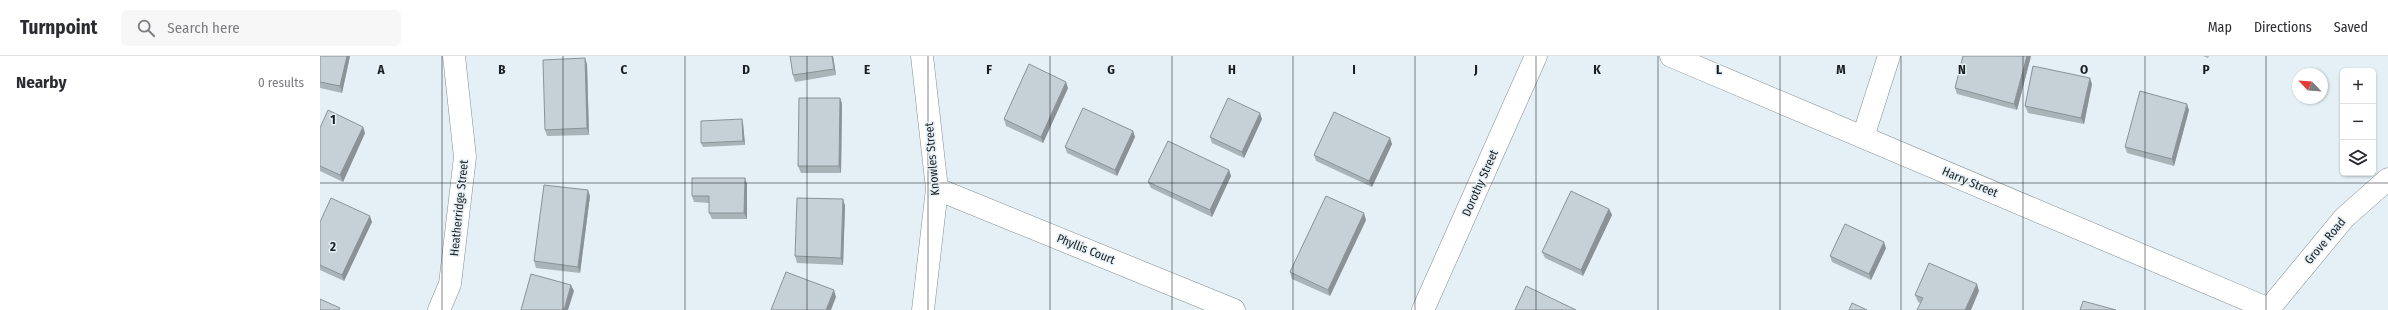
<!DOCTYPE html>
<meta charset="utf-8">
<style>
:root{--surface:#fff;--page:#f7f7f7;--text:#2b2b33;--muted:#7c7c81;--line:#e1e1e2}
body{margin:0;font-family:"Fira Sans Condensed",sans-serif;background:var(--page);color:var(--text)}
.controls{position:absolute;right:12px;top:12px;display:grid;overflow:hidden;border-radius:6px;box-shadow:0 1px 3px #0004}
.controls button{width:36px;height:36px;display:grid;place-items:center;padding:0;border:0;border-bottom:1px solid var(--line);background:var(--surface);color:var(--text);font:20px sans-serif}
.compass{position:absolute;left:1972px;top:12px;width:36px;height:36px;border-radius:50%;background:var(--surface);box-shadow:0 1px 3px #0004;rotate:295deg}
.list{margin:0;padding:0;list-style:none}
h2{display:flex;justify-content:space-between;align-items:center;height:52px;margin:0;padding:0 16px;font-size:17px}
h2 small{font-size:13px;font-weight:400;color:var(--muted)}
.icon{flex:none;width:22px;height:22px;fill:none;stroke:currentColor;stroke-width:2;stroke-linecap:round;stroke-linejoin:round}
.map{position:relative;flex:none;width:2068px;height:254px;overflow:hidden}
header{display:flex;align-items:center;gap:24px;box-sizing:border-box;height:56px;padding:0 20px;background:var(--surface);border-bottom:1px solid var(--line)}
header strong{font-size:19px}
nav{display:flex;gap:22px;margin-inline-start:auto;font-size:14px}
.search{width:280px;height:36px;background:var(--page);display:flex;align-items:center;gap:10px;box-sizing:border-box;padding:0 14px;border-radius:6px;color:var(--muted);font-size:15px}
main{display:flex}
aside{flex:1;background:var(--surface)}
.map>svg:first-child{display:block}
</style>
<header>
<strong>Turnpoint</strong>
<div class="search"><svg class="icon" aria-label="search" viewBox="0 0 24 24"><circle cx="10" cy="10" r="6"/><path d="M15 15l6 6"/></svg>Search here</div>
<nav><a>Map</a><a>Directions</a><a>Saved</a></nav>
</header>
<main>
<aside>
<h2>Nearby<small>0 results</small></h2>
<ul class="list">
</ul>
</aside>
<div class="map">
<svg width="2068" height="254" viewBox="0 0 2068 254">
<rect width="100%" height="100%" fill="#e4f0f5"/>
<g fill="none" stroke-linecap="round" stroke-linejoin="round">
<!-- minor casing -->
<g stroke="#828d91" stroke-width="23">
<path id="minor" d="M 602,0 L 617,133 L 603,254
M 1351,0 L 1949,253
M 1543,81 L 1569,0
M 617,133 L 914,254
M 119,254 L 130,228 L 145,101 L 134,0
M 1103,254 L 1216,0"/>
</g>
<!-- major casing -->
<g stroke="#828d91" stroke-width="23">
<path id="major" d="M 1948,254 L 2024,162 L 2068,123"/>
</g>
<!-- minor -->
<use href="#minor" stroke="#fff" stroke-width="22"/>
<!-- major -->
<use href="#major" stroke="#fff" stroke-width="22"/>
</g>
<!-- wall -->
<path fill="#a9b4b8" d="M 0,0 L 30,0 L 22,37 L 0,32 Z
M 513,0 L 516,19 L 475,26 L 473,19 Z
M 1643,0 L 1711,0 L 1697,54 L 1637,38 L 1635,32 Z
M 1883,0 L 1889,0 L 1888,2 Z
M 267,8 L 269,79 L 227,80 L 225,74 Z
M 1772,28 L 1764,68 L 1708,57 L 1705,50 Z
M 748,32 L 723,87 L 686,70 L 684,63 Z
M 520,42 L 522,48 L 521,117 L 481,117 L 478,110 Z
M 1869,54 L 1854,110 L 1807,97 L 1805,91 Z
M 942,63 L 924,102 L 892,87 L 890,81 Z
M 423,67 L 425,89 L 383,91 L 381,87 Z
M 43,71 L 45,77 L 23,126 L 0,115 L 0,72 Z
M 813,75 L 815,81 L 797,120 L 747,97 L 745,91 Z
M 1070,82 L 1072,88 L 1052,131 L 996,105 L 994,99 Z
M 909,114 L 911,120 L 892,161 L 831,132 L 828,126 Z
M 427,128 L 427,163 L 392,163 L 389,157 L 389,147 L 374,146 L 372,140 Z
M 270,140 L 260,217 L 216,212 L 214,205 Z
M 523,143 L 525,150 L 523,209 L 477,207 L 475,200 Z
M 1289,153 L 1292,159 L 1263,220 L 1225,202 L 1222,196 Z
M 1046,164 L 1010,240 L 972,223 L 970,216 Z
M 0,166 L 52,166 L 24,225 L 0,214 Z
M 1566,192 L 1551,224 L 1512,206 L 1510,200 Z
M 1659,235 L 1600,247 L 1598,246 L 1595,239 Z"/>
<!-- shaded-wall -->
<path fill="#8a9296" d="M 27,0 L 30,0 L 22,37 L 20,30 Z
M 512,0 L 513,0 L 516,19 L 514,13 Z
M 1707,0 L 1711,0 L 1697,54 L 1694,48 Z
M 265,2 L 267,8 L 269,79 L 267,72 Z
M 1770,22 L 1772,28 L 1764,68 L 1761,62 Z
M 746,26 L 748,32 L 723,87 L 721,81 Z
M 520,42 L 522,48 L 521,117 L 519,110 Z
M 1867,48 L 1869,54 L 1854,110 L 1852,103 Z
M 940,57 L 942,63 L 924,102 L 922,96 Z
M 422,63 L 423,67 L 425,89 L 423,85 Z
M 43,71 L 45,77 L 23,126 L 20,119 Z
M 813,75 L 815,81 L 797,120 L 795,114 Z
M 1070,82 L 1072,88 L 1052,131 L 1049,125 Z
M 909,114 L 911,120 L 892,161 L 890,154 Z
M 425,122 L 427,128 L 427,163 L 424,157 Z
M 268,134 L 270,140 L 260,217 L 258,211 Z
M 523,143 L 525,150 L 523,209 L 521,202 Z
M 1289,153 L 1292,159 L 1263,220 L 1261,214 Z
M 1044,157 L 1046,164 L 1010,240 L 1008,234 Z
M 50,160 L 52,166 L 24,225 L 22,219 Z
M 1564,186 L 1566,192 L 1551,224 L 1549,218 Z
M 1657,228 L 1659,235 L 1651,254 L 1645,254 Z
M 251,229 L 254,235 L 248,254 L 244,254 Z
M 514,234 L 516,241 L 511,254 L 506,254 Z"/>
<!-- building -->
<path fill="#c5d1d6" stroke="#8a9296" d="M 0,0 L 27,0 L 20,30 L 0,26 Z
M 470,0 L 512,0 L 514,13 L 473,19 Z
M 1643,0 L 1707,0 L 1694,48 L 1635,32 Z
M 265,2 L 267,72 L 225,74 L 223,4 Z
M 709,8 L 746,26 L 721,81 L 684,63 Z
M 1713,10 L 1770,22 L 1761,62 L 1705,50 Z
M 1820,35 L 1867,48 L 1852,103 L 1805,91 Z
M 479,42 L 520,42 L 519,110 L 478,110 Z
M 908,42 L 940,57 L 922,96 L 890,81 Z
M 763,52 L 813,75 L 795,114 L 745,91 Z
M 8,54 L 43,71 L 20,119 L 0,110 L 0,72 Z
M 1014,56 L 1070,82 L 1049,125 L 994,99 Z
M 422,63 L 423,85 L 381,87 L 381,65 Z
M 848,85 L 909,114 L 890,154 L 828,126 Z
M 372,122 L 425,122 L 424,157 L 389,157 L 389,140 L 372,140 Z
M 224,129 L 268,134 L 258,211 L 214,205 Z
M 1251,135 L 1289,153 L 1261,214 L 1222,196 Z
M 1006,140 L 1044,157 L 1008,234 L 970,216 Z
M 11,142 L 50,160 L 22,219 L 0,209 L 0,166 Z
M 477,142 L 523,143 L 521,202 L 475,200 Z
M 1525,168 L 1564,186 L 1549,218 L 1510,200 Z
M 1609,207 L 1657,228 L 1645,254 L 1597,254 L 1603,242 L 1595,239 Z
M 466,216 L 514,234 L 506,254 L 451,254 Z
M 211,218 L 251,229 L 244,254 L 201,254 Z
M 1206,230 L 1256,254 L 1195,254 Z
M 0,243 L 20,252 L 19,254 L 0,254 Z
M 1763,245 L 1796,254 L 1760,254 Z
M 1532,247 L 1547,254 L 1529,254 Z"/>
<!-- grid -->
<path fill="none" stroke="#1b1f21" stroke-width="1" stroke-opacity="0.55" d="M 122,0 L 122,254M 243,0 L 243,254M 365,0 L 365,254M 487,0 L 487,254M 608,0 L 608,254M 730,0 L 730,254M 852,0 L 852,254M 973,0 L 973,254M 1095,0 L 1095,254M 1216,0 L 1216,254M 1338,0 L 1338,254M 1460,0 L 1460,254M 1581,0 L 1581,254M 1703,0 L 1703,254M 1825,0 L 1825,254M 1946,0 L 1946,254M 0,127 L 2068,127"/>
<g text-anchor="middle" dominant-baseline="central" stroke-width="3" stroke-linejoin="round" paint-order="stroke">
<!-- street labels -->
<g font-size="12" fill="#1b1f21" stroke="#e4f0f5">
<text transform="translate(612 103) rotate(-95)">Knowles Street</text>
<text transform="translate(1650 126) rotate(23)">Harry Street</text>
<text transform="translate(1160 127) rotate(-66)">Dorothy Street</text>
<text transform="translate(139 152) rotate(-84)">Heatherridge Street</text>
<text transform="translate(2005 185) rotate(-50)">Grove Road</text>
<text transform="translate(766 193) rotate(22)">Phyllis Court</text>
</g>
</g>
<g font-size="13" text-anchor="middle" font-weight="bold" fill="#1b1f21" stroke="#e4f0f5" stroke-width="3" stroke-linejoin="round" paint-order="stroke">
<text x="61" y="18">A</text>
<text x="182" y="18">B</text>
<text x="304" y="18">C</text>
<text x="426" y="18">D</text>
<text x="547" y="18">E</text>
<text x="669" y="18">F</text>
<text x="791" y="18">G</text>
<text x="912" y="18">H</text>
<text x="1034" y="18">I</text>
<text x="1156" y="18">J</text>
<text x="1277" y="18">K</text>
<text x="1399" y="18">L</text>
<text x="1521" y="18">M</text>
<text x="1642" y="18">N</text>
<text x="1764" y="18">O</text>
<text x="1886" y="18">P</text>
<text x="13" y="68">1</text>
<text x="13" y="195">2</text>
</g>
</svg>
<div class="controls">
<button>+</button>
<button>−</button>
<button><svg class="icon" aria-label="layers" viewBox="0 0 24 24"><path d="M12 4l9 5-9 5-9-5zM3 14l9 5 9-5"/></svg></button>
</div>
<svg class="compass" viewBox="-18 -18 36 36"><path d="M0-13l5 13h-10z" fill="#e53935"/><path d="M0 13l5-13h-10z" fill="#7c7c81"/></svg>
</div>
</main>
